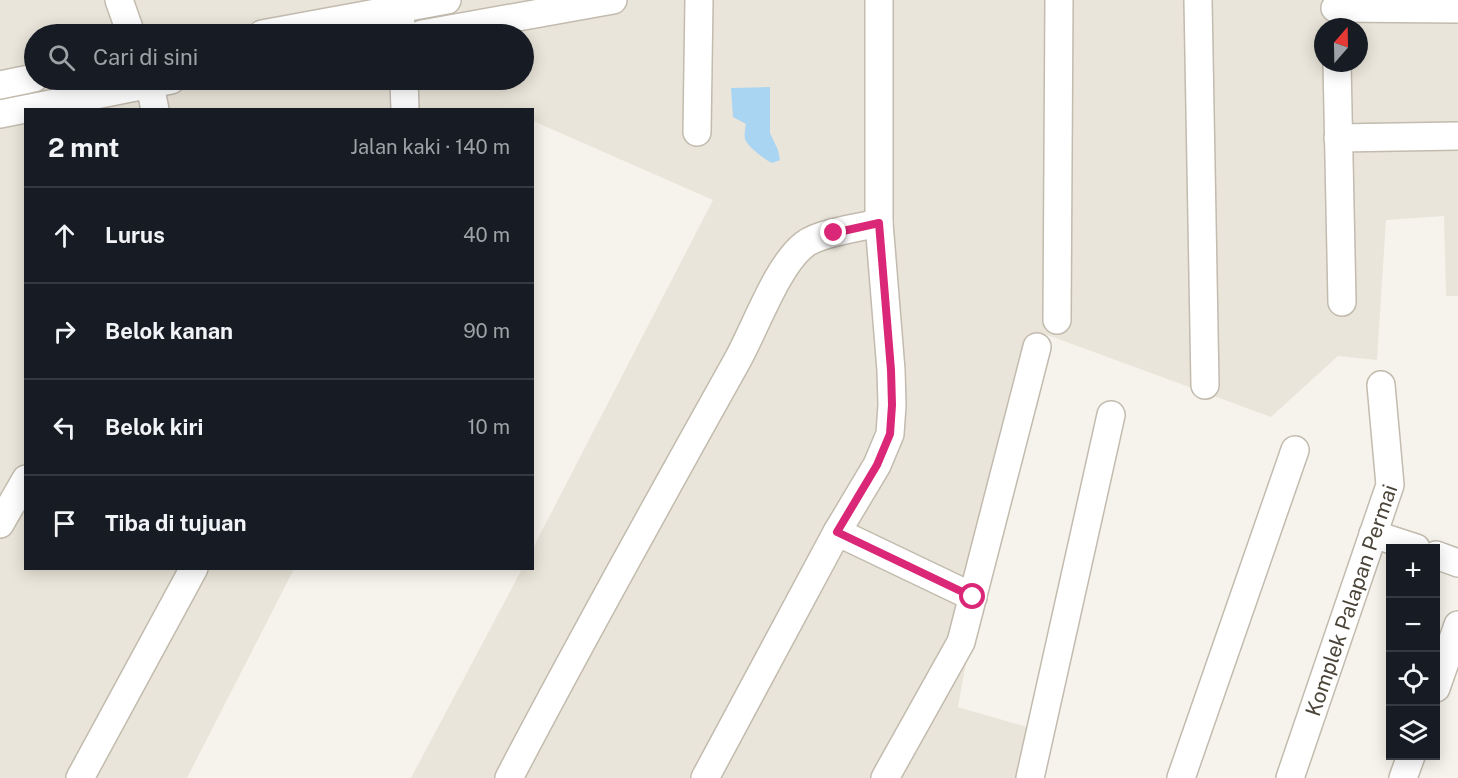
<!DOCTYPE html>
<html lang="id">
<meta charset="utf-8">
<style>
:root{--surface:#171b24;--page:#20242c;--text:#f1f3f6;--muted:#9ea1a6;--line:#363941}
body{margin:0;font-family:"Public Sans",sans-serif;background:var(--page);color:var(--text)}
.controls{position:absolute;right:18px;bottom:18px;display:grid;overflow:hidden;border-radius:0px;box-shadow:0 3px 15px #0003}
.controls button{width:54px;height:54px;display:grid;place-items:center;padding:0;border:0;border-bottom:2px solid var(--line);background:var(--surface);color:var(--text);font:30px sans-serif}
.compass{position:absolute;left:1314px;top:18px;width:54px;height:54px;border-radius:50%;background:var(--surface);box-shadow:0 3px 15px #0003;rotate:20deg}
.stop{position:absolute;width:18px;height:18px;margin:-14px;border:4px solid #db2777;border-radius:50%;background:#fff}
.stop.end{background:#db2777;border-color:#fff;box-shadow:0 2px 6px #0008}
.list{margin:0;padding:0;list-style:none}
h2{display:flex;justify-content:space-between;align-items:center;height:78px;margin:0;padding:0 24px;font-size:26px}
h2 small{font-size:20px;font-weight:400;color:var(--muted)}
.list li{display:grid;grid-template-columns:39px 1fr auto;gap:18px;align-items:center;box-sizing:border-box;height:96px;padding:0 24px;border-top:2px solid var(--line)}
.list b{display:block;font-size:22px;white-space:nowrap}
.list em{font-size:20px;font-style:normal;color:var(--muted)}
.icon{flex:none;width:33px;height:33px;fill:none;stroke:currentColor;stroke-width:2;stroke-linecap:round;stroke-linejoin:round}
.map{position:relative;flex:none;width:1458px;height:778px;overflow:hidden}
.search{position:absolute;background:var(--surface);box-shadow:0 3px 15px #0003;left:24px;top:24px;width:510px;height:66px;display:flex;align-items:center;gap:15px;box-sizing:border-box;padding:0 21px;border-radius:33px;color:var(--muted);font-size:22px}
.panel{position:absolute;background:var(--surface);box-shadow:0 3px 15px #0003;left:24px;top:108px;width:510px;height:462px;border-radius:0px}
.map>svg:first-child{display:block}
</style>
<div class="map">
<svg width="1458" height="778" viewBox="0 0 1458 778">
<rect width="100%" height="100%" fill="#f6f3ec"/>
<!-- residential -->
<path fill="#eae5da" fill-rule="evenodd" d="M 0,0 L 1458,0 L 1458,296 L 1446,296 L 1444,216 L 1386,220 L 1377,360 L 1338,356 L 1271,417 L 1042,333 L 1010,418 L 958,707 L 1027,727 L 1015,778 L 411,778 L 522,569 L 532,568 L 533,548 L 713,200 L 533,121 L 532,110 L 26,110 L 26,568 L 294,569 L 187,778 L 0,778 ZM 1323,27 L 1359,27 L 1359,63 L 1323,63 ZM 34,34 L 524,34 L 524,80 L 34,80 Z"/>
<!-- water -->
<path fill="#a9d4f2" d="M 770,87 L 770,133 L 778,150 L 780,160 L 772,163 C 765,160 748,147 745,139 C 744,135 745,129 746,124 L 733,117 L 731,88 Z"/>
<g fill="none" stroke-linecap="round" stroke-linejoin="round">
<!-- minor casing -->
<g stroke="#c2bbae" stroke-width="30">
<g id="minor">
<path d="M 119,0 L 131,34"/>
<path d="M 1198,0 L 1205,385"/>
<path d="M 1335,8 L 1458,9"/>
<path d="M 398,9 L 403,34"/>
<path d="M 262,34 L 447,0"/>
<path d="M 422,34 L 613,0"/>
<path d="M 1337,63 L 1342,302"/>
<path d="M 149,80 L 155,110"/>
<path d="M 404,80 L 405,110"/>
<path d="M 0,85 L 34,78"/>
<path d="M 0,114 L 171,80"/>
<path d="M 697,132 L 699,0"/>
<path d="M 1338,138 L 1458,136"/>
<path d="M 1057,320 L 1059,0"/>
<path d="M 0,524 L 26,479"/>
<path d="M 837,532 L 973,597"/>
<path d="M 1373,534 L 1416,548"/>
<path d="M 1436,555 L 1458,563"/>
<path d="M 1436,688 L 1458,625"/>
<path d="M 80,778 L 194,568"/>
<path d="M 509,778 C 582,638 660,499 737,361 C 755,329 777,265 805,244 C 819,233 861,227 879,223"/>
<path d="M 705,778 L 837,532 L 877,465 L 890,434 L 892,405 L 891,370 L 879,223 L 879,0"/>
<path d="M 885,778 L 961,642 L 1037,347"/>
<path d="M 1030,778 L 1111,415"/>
<path d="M 1181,778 L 1295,450"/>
<path id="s1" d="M 1290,778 L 1390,485 L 1381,385"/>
<path d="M 1403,778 L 1411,756"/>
</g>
</g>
<!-- minor -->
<use href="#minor" stroke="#fff" stroke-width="27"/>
</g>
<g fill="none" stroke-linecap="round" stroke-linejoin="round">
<!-- route -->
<path stroke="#db2777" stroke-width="8" d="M 834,233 L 879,223 L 891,370 L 892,405 L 890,434 L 877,465 L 837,532 L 973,597"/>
</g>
<g text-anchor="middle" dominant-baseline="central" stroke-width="4.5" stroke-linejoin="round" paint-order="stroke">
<!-- street labels -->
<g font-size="21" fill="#4b4439" stroke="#fff">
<text stroke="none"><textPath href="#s1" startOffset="188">Komplek Palapan Permai</textPath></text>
</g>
</g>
</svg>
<div class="controls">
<button>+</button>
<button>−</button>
<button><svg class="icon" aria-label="locate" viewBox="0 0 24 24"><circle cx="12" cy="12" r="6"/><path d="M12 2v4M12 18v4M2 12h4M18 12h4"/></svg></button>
<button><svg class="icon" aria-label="layers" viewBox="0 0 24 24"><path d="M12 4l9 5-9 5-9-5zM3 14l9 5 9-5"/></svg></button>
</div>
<svg class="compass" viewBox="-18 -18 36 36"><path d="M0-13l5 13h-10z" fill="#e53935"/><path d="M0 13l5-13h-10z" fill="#9ea1a6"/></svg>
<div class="stop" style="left:973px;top:597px"></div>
<div class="stop end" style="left:834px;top:233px"></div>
<div class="search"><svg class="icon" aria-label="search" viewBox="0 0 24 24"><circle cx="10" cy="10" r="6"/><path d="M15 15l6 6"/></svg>Cari di sini</div>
<section class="panel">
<h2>2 mnt<small>Jalan kaki · 140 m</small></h2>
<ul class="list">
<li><svg class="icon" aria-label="ahead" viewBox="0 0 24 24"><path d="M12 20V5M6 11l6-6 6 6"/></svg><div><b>Lurus</b></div><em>40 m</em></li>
<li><svg class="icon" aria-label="right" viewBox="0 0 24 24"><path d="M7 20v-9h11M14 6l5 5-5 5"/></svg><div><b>Belok kanan</b></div><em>90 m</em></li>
<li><svg class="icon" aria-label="left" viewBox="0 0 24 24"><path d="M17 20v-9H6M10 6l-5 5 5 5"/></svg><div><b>Belok kiri</b></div><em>10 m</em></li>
<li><svg class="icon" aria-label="arrive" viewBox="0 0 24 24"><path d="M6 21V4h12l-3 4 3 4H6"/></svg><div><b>Tiba di tujuan</b></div></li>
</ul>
</section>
</div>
